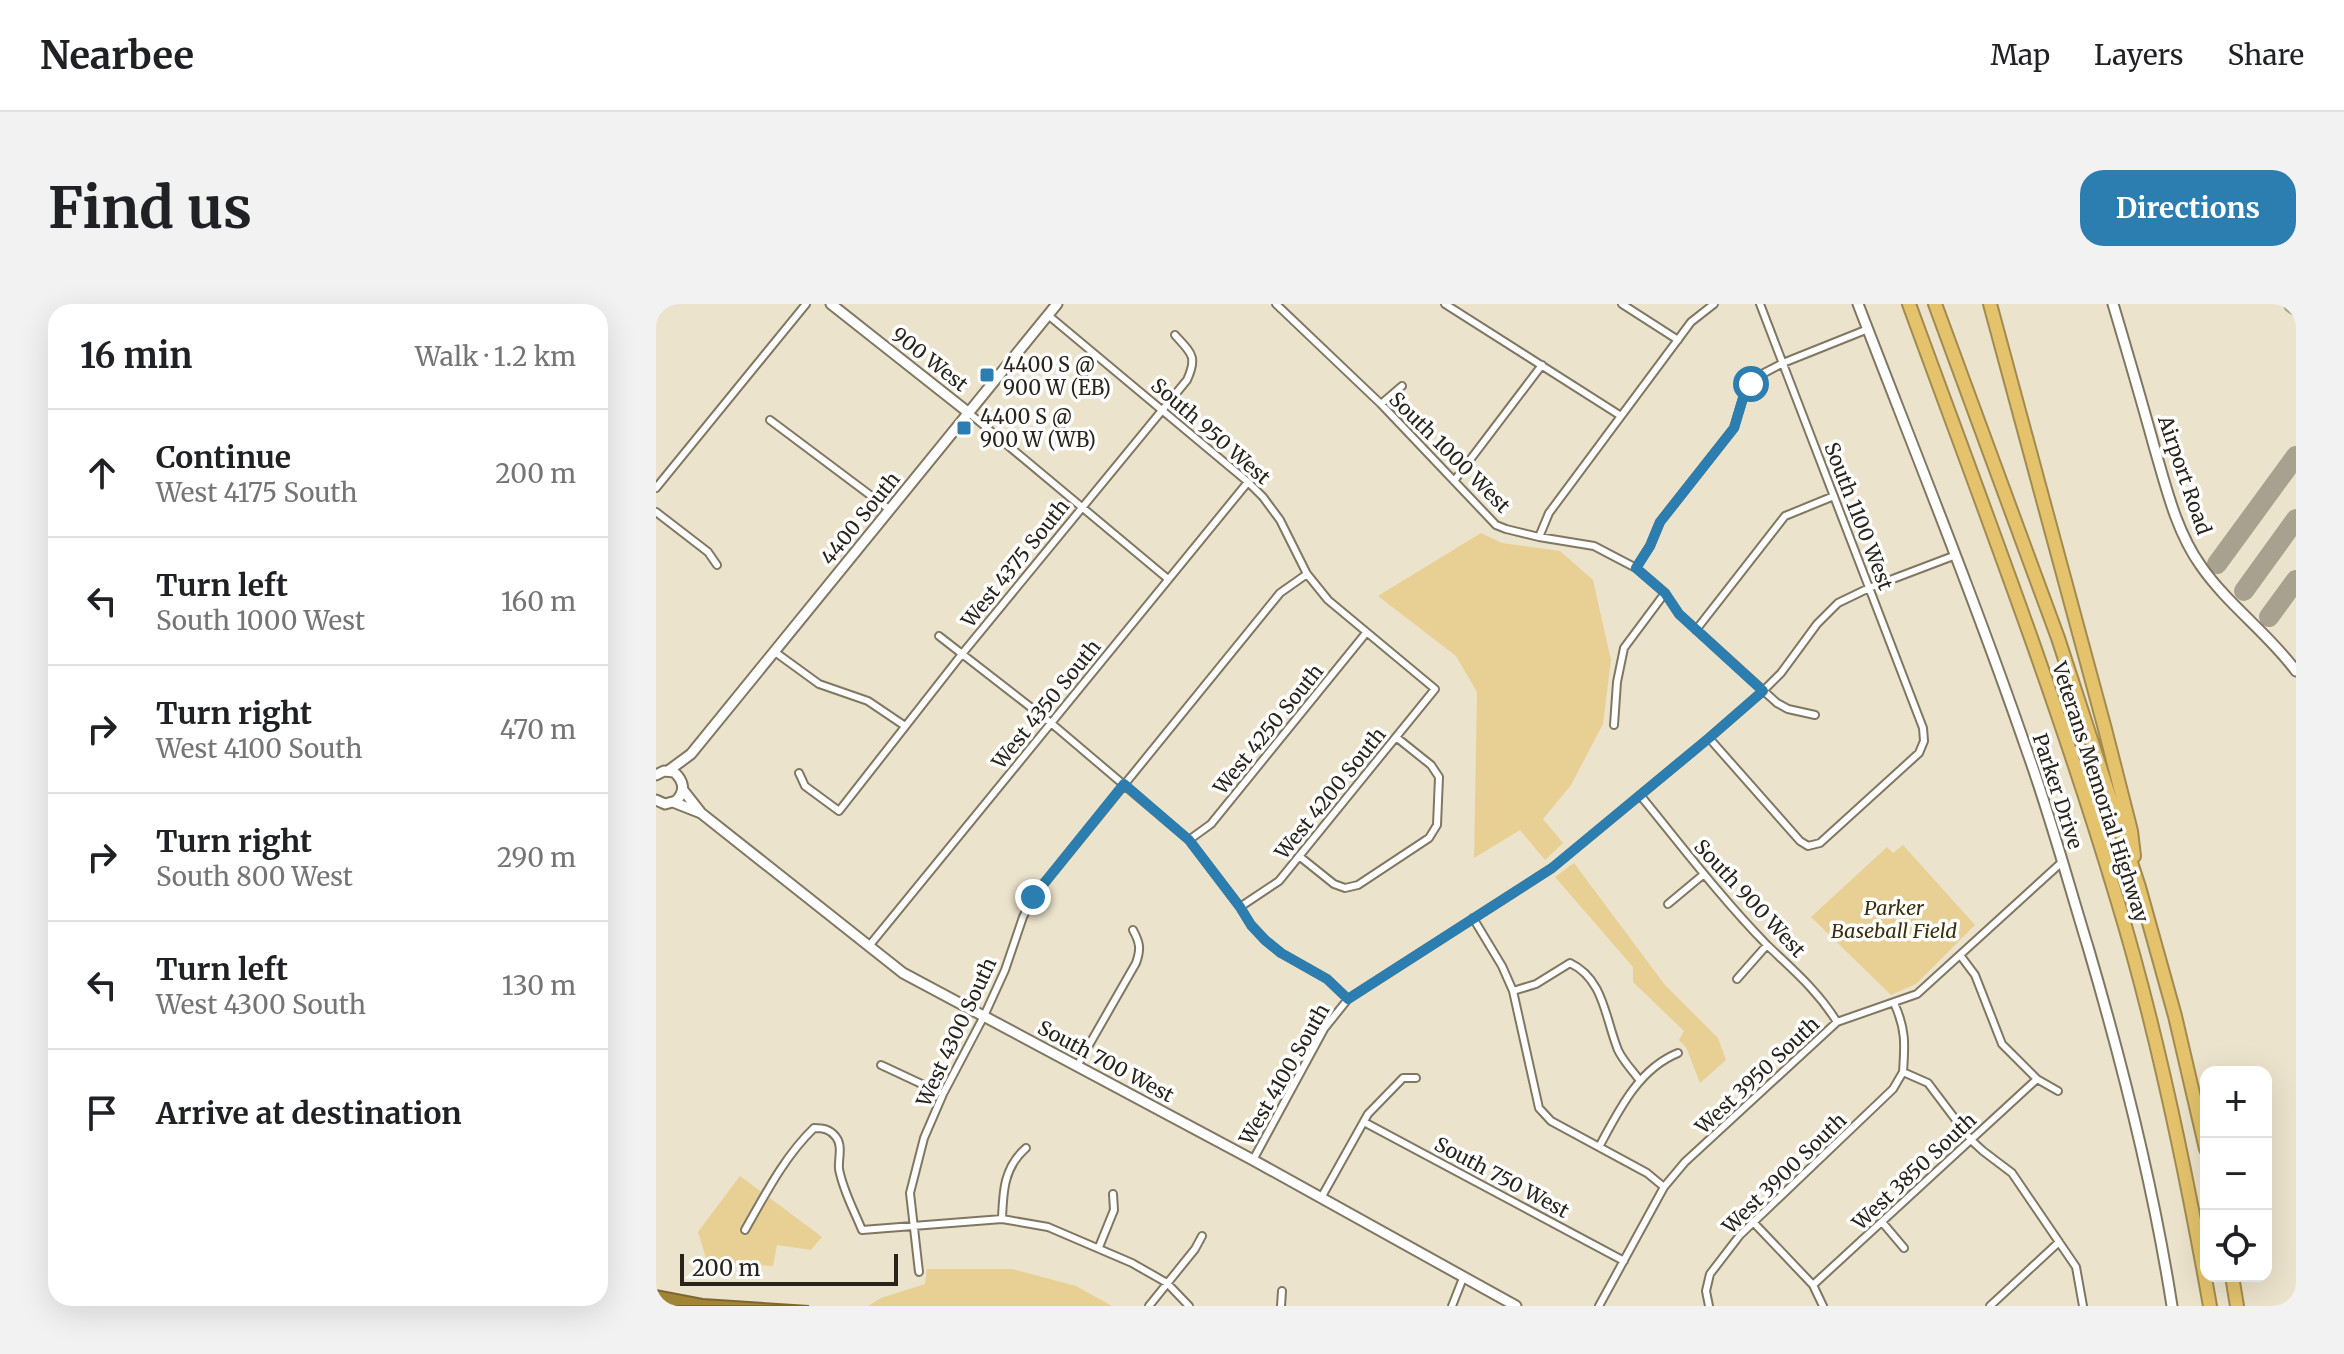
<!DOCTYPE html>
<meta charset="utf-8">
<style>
:root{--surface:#fff;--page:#f2f2f2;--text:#202124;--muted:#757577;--line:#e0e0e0;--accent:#2b7eaf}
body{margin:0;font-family:Merriweather,serif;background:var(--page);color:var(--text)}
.controls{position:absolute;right:24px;bottom:24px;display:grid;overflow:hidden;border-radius:16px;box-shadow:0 8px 32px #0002}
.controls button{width:72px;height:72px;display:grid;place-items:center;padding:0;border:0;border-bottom:2px solid var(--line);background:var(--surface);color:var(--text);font:40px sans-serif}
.scale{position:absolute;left:24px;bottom:20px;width:218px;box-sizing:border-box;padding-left:8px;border:4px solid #28241c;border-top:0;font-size:22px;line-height:28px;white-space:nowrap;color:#28241c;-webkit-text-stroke:6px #fff;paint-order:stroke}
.stop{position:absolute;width:24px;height:24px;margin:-18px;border:6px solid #2b7eaf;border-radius:50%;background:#fff}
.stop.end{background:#2b7eaf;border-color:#fff;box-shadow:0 2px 8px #0008}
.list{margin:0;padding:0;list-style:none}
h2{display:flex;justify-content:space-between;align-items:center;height:104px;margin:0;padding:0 32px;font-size:34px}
h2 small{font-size:26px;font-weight:400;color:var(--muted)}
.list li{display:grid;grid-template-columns:52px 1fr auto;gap:24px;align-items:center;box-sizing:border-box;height:128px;padding:0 32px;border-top:2px solid var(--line)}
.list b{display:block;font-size:30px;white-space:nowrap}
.list p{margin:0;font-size:26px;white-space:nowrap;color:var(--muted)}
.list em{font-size:26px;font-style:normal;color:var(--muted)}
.icon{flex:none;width:44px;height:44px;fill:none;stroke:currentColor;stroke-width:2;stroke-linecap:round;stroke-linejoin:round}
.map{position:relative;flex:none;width:1640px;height:1002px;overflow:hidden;border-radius:24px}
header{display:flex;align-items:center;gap:48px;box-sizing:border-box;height:112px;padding:0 40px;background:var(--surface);border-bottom:2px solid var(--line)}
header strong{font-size:38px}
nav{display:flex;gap:44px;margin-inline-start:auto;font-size:28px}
.intro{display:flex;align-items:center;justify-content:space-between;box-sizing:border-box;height:192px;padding:0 48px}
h1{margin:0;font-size:56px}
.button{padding:20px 36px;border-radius:24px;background:var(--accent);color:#fff;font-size:28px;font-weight:700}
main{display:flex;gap:48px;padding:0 48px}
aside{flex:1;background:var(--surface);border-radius:24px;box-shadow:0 8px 32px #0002}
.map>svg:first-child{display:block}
</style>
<header>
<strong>Nearbee</strong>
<nav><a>Map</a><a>Layers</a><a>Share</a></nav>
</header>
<div class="intro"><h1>Find us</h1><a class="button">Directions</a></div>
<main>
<aside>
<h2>16 min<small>Walk · 1.2 km</small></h2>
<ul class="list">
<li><svg class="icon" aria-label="ahead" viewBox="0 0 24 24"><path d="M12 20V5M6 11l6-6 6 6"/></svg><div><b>Continue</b><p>West 4175 South</p></div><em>200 m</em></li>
<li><svg class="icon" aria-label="left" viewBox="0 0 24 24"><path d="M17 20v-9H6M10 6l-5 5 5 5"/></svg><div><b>Turn left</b><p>South 1000 West</p></div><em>160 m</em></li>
<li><svg class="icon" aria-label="right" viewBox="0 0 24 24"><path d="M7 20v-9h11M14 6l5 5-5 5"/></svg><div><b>Turn right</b><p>West 4100 South</p></div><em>470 m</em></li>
<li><svg class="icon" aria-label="right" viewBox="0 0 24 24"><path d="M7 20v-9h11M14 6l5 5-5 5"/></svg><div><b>Turn right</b><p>South 800 West</p></div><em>290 m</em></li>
<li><svg class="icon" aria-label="left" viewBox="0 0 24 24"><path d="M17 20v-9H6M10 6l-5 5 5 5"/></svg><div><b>Turn left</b><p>West 4300 South</p></div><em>130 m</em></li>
<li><svg class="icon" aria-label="arrive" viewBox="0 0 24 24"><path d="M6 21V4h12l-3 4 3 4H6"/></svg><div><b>Arrive at destination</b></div></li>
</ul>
</aside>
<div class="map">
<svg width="1640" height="1002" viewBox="0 0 1640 1002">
<rect width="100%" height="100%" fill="#ece3cc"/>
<!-- green -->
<path fill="#e8d095" d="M 825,229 L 846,239 L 904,247 L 937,276 L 955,356 L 947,420 L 915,481 L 887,515 L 907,539 L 889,556 L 864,526 L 818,554 L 821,388 L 800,352 L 722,292 Z
M 1247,541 L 1319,621 L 1260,680 L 1235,691 L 1155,613 L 1231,543 L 1237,549 Z
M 918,559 L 1009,681 L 1062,734 L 1070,756 L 1044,779 L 1030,743 L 1023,736 L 1028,727 L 977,678 L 977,663 L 899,573 Z
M 84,872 L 166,933 L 155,946 L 121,941 L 117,962 L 51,957 L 42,928 Z
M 271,965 L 356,965 L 420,982 L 456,1002 L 212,1002 L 225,994 L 269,980 Z"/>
<!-- water -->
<path fill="#a18435" stroke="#7d672e" stroke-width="2" d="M 0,986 L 47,995 L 153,1002 L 0,1002 Z"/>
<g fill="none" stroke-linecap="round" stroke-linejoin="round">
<!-- taxiway -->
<path stroke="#a8a190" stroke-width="20" d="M 1637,0 L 1640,2
M 1561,260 L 1640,152
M 1588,287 L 1640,215
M 1613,313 L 1640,276"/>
<!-- street casing -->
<g stroke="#807763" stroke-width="10">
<path id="street" d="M 620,0 L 725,100 L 840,221 L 850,225 L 883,233 L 938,242 L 980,264 L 1009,289 L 1023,310 L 1121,399 L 1132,405 L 1159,411
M 789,0 L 965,112
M 966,0 L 1022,36
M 392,11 L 592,178 L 607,193 L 624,216 L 651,270 L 672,296 L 779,385 L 623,577 L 584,603
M 725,100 L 746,82
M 313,109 L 512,275
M 114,116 L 234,206
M 798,177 L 886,61
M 0,184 L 150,0
M 0,208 L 52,248 L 61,261
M 883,233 L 893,209 L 1035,18 L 1058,0
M 980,264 L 994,242 L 1004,218 L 1078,124 L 1087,94 L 1095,80 L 1108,69 L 1127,59 L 1212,25
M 1040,326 L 1129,212 L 1178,192
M 283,332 L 395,419 L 533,536 L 584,603 L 595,621 L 609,636 L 625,649 L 671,675 L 692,695
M 119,348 L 163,380 L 212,397 L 249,422
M 958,421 L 961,378 L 968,344 L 1009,289
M 1053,434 L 1144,537 L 1152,542 L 1164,539 L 1263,449 L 1268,437 L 1267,424 L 1104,0
M 143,469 L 149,482 L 183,507 L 306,350 L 531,76 C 542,52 535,49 519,31
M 984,491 C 1025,541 1065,594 1111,641 C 1137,666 1162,687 1181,718
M 533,536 L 555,520 L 710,329
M 643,552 L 678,580 L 689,584 L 702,581 L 773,534 L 781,521 L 783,473 L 775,461 L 740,433
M 1012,600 L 1048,570
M 817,614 L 846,662 L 857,687 L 883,804 L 895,817 L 991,869 L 1008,883
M 213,642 L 592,178
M 1304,651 L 1319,671 L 1346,740 L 1381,775 L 1402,787
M 1081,675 L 1111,641
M 857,687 L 880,680 L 914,659 C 948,675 949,714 962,746 C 967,757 977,767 984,777
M 1238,699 C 1250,725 1249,740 1247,768 L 1272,779 L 1315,836 L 1327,847 L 1356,869 L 1420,963 L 1427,1002
M 225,761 L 287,790
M 421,762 L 480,659 C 485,645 484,639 477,626
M 708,818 L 968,957
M 943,843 C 962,808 982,765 1022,749
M 597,856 L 668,725 L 692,695 L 896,564 L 1053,434 L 1107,387 L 1125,369 L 1161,320 L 1182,299 L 1213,284 L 1300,251
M 665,894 L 712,810 L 747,774 L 760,774
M 346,915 C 347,887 348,863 370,844
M 1226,918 L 1248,944
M 1098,919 L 1157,981 L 1167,1002
M 89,926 C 109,891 128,853 158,824 C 167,824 174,825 180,833 C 187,842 182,855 183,865 C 187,887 198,906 206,926 L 346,915 L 392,923 L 476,959 L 511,979 L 533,1002
M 443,943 L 458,906 L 457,890
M 263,968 L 254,889 L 268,834 L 287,790 L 328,712 L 349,666 L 367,613 L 377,593 L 624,289 L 651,270
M 1157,981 L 1381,775
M 493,1002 L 539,945 L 546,932
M 625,1002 L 626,987
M 796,1002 L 807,974
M 943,1002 L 1008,883 L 1029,858 L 1181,718 L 1261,690 L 1406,558
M 1053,1002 L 1050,987 L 1054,970 L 1084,931 L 1237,785 L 1247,768
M 1334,1002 L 1403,938"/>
</g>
<!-- secondary casing -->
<g stroke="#807763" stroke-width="13">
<path id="secondary" d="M 175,0 L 313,109
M 1202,0 C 1259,148 1319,296 1371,447 C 1394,511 1412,578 1432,643 C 1467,762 1497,880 1516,1002
M 1457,0 C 1471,47 1485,95 1498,142 C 1510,183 1520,227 1545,262 C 1572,301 1612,329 1640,367
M 12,467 L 35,450 L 401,0
M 0,471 L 8,467 L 18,468 C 28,477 30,487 20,497 L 9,500 L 0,496
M 27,486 L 45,509 L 247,669 L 597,856 L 860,1002
M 17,498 L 45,509"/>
</g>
<!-- highway casing -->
<g stroke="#a28b50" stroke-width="16">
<path id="highway" d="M 1253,0 C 1325,197 1401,394 1461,595 C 1501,726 1530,867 1554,1002
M 1279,0 L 1402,334 L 1483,583 L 1519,712 L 1550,845
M 1334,0 L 1449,425 L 1475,527 L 1478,552
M 1576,972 L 1581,1002"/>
</g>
<!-- street -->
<use href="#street" stroke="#fff" stroke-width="6"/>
<!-- secondary -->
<use href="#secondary" stroke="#fff" stroke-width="9"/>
<!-- highway -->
<use href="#highway" stroke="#e4c36c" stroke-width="12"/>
</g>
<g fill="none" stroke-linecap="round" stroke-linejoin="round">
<!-- route -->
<path stroke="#2b7eaf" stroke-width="10" d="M 377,593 L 468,480 L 533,536 L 584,603 L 595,621 L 609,636 L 625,649 L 671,675 L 692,695 L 896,564 L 1053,434 L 1107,387 L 1023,310 L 1009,289 L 980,264 L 994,242 L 1004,218 L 1078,124 L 1087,94 L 1095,80"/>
</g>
<!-- markers -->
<g fill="#2b7eaf" stroke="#fff" stroke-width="3">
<rect x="323" y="63" width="16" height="16" rx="4"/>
<rect x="300" y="116" width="16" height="16" rx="4"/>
</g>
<g text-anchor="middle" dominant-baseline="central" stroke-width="7" stroke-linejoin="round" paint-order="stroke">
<!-- street labels -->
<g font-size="20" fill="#28241c" stroke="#fff">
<text transform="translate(274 55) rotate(38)">900 West</text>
<text transform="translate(555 127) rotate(41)">South 950 West</text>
<text transform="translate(794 148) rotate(45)">South 1000 West</text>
<text transform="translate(1529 171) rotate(71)">Airport Road</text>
<text transform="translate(1203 212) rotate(69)">South 1100 West</text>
<text transform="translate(204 214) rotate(-51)">4400 South</text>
<text transform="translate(359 259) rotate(-51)">West 4375 South</text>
<text transform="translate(390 400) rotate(-51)">West 4350 South</text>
<text transform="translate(612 425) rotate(-51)">West 4250 South</text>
<text transform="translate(1402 487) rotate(72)">Parker Drive</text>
<text transform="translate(1445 488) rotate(72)">Veterans Memorial Highway</text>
<text transform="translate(674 489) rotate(-51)">West 4200 South</text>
<text transform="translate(1094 594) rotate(47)">South 900 West</text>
<text transform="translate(300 728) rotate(-65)">West 4300 South</text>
<text transform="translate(450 757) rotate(28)">South 700 West</text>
<text transform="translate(628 770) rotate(-60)">West 4100 South</text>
<text transform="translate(1101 771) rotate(-43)">West 3950 South</text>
<text transform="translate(1258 867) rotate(-43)">West 3850 South</text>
<text transform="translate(1128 869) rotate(-44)">West 3900 South</text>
<text transform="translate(846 873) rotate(28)">South 750 West</text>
</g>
<!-- poi labels -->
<g font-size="20" fill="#28241c" stroke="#fff" text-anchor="start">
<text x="347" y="60">4400 S @<tspan x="347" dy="23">900 W (EB)</tspan></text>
<text x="324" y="112">4400 S @<tspan x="324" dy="23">900 W (WB)</tspan></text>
</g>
<!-- park labels -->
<g font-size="20" font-style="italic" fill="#3b2f0c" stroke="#fff">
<text x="1238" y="603">Parker<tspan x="1238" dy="23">Baseball Field</tspan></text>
</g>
</g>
</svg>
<div class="controls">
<button>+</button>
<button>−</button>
<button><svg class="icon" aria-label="locate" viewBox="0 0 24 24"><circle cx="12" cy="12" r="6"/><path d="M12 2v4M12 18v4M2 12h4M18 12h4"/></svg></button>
</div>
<div class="scale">200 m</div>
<div class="stop" style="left:1095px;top:80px"></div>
<div class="stop end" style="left:377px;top:593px"></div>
</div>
</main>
